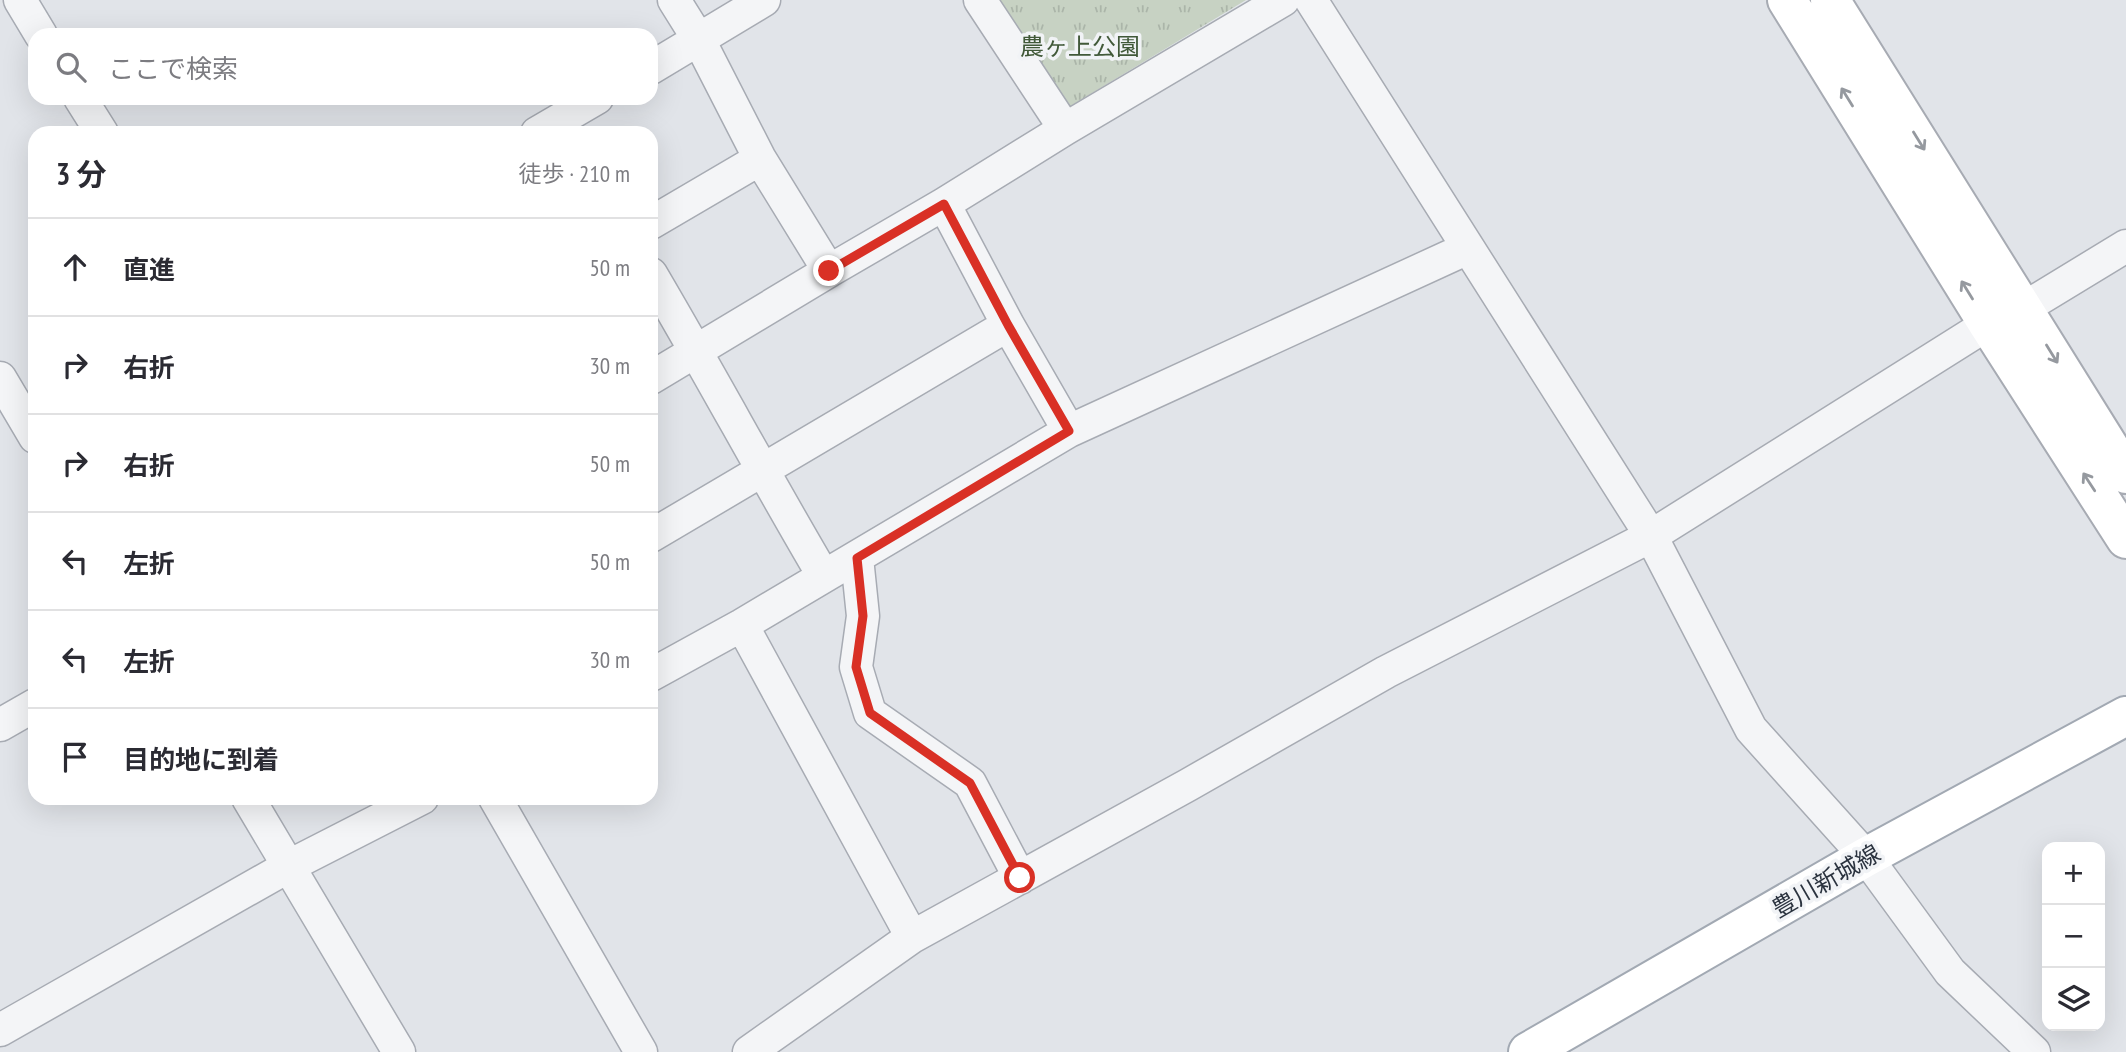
<!DOCTYPE html>
<html lang="ja">
<meta charset="utf-8">
<style>
:root{--surface:#fff;--page:#f2f2f3;--text:#2b2b33;--muted:#7c7c81;--line:#e1e1e2}
body{margin:0;font-family:"PT Sans Narrow","Noto Sans JP",sans-serif;background:var(--page);color:var(--text)}
.controls{position:absolute;right:21px;bottom:21px;display:grid;overflow:hidden;border-radius:14px;box-shadow:0 7px 28px #0002}
.controls button{width:63px;height:63px;display:grid;place-items:center;padding:0;border:0;border-bottom:2px solid var(--line);background:var(--surface);color:var(--text);font:35px sans-serif}
.stop{position:absolute;width:21px;height:21px;margin:-16px;border:5px solid #d93025;border-radius:50%;background:#fff}
.stop.end{background:#d93025;border-color:#fff;box-shadow:0 2px 7px #0008}
.list{margin:0;padding:0;list-style:none}
h2{display:flex;justify-content:space-between;align-items:center;height:91px;margin:0;padding:0 28px;font-size:30px}
h2 small{font-size:23px;font-weight:400;color:var(--muted)}
.list li{display:grid;grid-template-columns:46px 1fr auto;gap:21px;align-items:center;box-sizing:border-box;height:98px;padding:0 28px;border-top:2px solid var(--line)}
.list b{display:block;font-size:26px;white-space:nowrap}
.list em{font-size:23px;font-style:normal;color:var(--muted)}
.icon{flex:none;width:38px;height:38px;fill:none;stroke:currentColor;stroke-width:2;stroke-linecap:round;stroke-linejoin:round}
.map{position:relative;flex:none;width:2126px;height:1052px;overflow:hidden}
.search{position:absolute;background:var(--surface);box-shadow:0 7px 28px #0002;left:28px;top:28px;width:630px;height:77px;display:flex;align-items:center;gap:18px;box-sizing:border-box;padding:0 24px;border-radius:21px;color:var(--muted);font-size:26px}
.panel{position:absolute;background:var(--surface);box-shadow:0 7px 28px #0002;left:28px;top:126px;width:630px;height:679px;border-radius:21px}
.map>svg:first-child{display:block}
</style>
<div class="map">
<svg width="2126" height="1052" viewBox="0 0 2126 1052">
<defs>
<pattern id="park-tufts" width="24" height="20" patternUnits="userSpaceOnUse" patternTransform="scale(1.75)"><rect width="24" height="20" fill="#c7d2c3"/><path d="M3 7l-1-3M5 7V3M7 7l1-3M15 17l-1-3M17 17v-4M19 17l1-3" fill="none" stroke="#abb5a9"/></pattern>
</defs>
<rect width="100%" height="100%" fill="#e1e4e9"/>
<!-- park -->
<path fill="url(#park-tufts)" d="M 997,0 L 1246,0 L 1064,110 Z"/>
<g fill="none" stroke-linecap="round" stroke-linejoin="round">
<!-- street casing -->
<g stroke="#a7abb3" stroke-width="35">
<path id="street" d="M 20,0 L 41,35
M 980,0 L 1065,129
M 1311,0 L 1651,536 L 1751,729 L 1866,857 L 1950,972 L 2034,1052
M 651,68 L 764,0
M 80,98 L 102,133
M 537,133 L 597,98
M 944,204 L 1065,129 L 1283,0
M 651,223 L 760,159 L 699,40 L 674,0
M 829,271 L 944,204 L 1008,325
M 651,274 C 710,374 764,475 823,575
M 2024,308 L 2126,246
M 0,378 L 35,437
M 651,378 L 829,271 L 760,159
M 651,536 L 1008,325 L 1069,431
M 857,558 L 863,616 L 856,667 L 870,713 L 970,783 L 1020,878
M 742,625 L 912,937
M 651,675 L 742,625 L 1069,431 L 1468,248
M 0,725 L 35,705
M 248,798 L 399,1052
M 495,798 L 641,1052
M 0,1030 L 289,866 L 422,798
M 749,1052 L 912,937 L 1188,785 L 1386,672 L 1651,536 L 1988,324"/>
</g>
<!-- secondary casing -->
<g stroke="#a7abb3" stroke-width="42">
<path id="secondary" d="M 1787,0 L 1988,324 L 2126,539
M 1830,0 L 2126,474"/>
</g>
<!-- primary casing -->
<g stroke="#a2a9b3" stroke-width="42">
<path id="primary" d="M 1528,1052 L 1866,857 L 2126,716"/>
</g>
<!-- street -->
<use href="#street" stroke="#f4f5f7" stroke-width="32"/>
<!-- secondary -->
<use href="#secondary" stroke="#fff" stroke-width="38"/>
<!-- primary -->
<use href="#primary" stroke="#fff" stroke-width="38"/>
</g>
<!-- one-way arrows -->
<defs><path id="oneway-shaft" d="M-6 0H5M1.5-3L5.5 0L1.5 3" fill="none" stroke-width="1.6" stroke-linecap="round" stroke-linejoin="round" transform="scale(1.75)"/></defs>
<g stroke="#95999f">
<use href="#oneway-shaft" transform="translate(1847 97) rotate(-122)"/>
<use href="#oneway-shaft" transform="translate(1919 141) rotate(58)"/>
<use href="#oneway-shaft" transform="translate(1967 290) rotate(-122)"/>
<use href="#oneway-shaft" transform="translate(2052 354) rotate(58)"/>
<use href="#oneway-shaft" transform="translate(2089 482) rotate(-123)"/>
</g>
<g fill="none" stroke-linecap="round" stroke-linejoin="round">
<!-- route -->
<path stroke="#d93025" stroke-width="9" d="M 829,271 L 944,204 L 1008,325 L 1069,431 L 857,558 L 863,616 L 856,667 L 870,713 L 970,783 L 1020,878"/>
</g>
<g text-anchor="middle" dominant-baseline="central" stroke-width="7" stroke-linejoin="round" paint-order="stroke">
<!-- park labels -->
<g font-size="24" fill="#415939" stroke="#f1f3f6">
<text x="1080" y="46">農ヶ上公園</text>
</g>
<!-- street labels -->
<g font-size="24" fill="#2b333f" stroke="#f1f3f6">
<text transform="translate(1826 881) rotate(-30)">豊川新城線</text>
</g>
</g>
</svg>
<div class="controls">
<button>+</button>
<button>−</button>
<button><svg class="icon" aria-label="layers" viewBox="0 0 24 24"><path d="M12 4l9 5-9 5-9-5zM3 14l9 5 9-5"/></svg></button>
</div>
<div class="stop" style="left:1020px;top:878px"></div>
<div class="stop end" style="left:829px;top:271px"></div>
<div class="search"><svg class="icon" aria-label="search" viewBox="0 0 24 24"><circle cx="10" cy="10" r="6"/><path d="M15 15l6 6"/></svg>ここで検索</div>
<section class="panel">
<h2>3 分<small>徒歩 · 210 m</small></h2>
<ul class="list">
<li><svg class="icon" aria-label="ahead" viewBox="0 0 24 24"><path d="M12 20V5M6 11l6-6 6 6"/></svg><div><b>直進</b></div><em>50 m</em></li>
<li><svg class="icon" aria-label="right" viewBox="0 0 24 24"><path d="M7 20v-9h11M14 6l5 5-5 5"/></svg><div><b>右折</b></div><em>30 m</em></li>
<li><svg class="icon" aria-label="right" viewBox="0 0 24 24"><path d="M7 20v-9h11M14 6l5 5-5 5"/></svg><div><b>右折</b></div><em>50 m</em></li>
<li><svg class="icon" aria-label="left" viewBox="0 0 24 24"><path d="M17 20v-9H6M10 6l-5 5 5 5"/></svg><div><b>左折</b></div><em>50 m</em></li>
<li><svg class="icon" aria-label="left" viewBox="0 0 24 24"><path d="M17 20v-9H6M10 6l-5 5 5 5"/></svg><div><b>左折</b></div><em>30 m</em></li>
<li><svg class="icon" aria-label="arrive" viewBox="0 0 24 24"><path d="M6 21V4h12l-3 4 3 4H6"/></svg><div><b>目的地に到着</b></div></li>
</ul>
</section>
</div>
